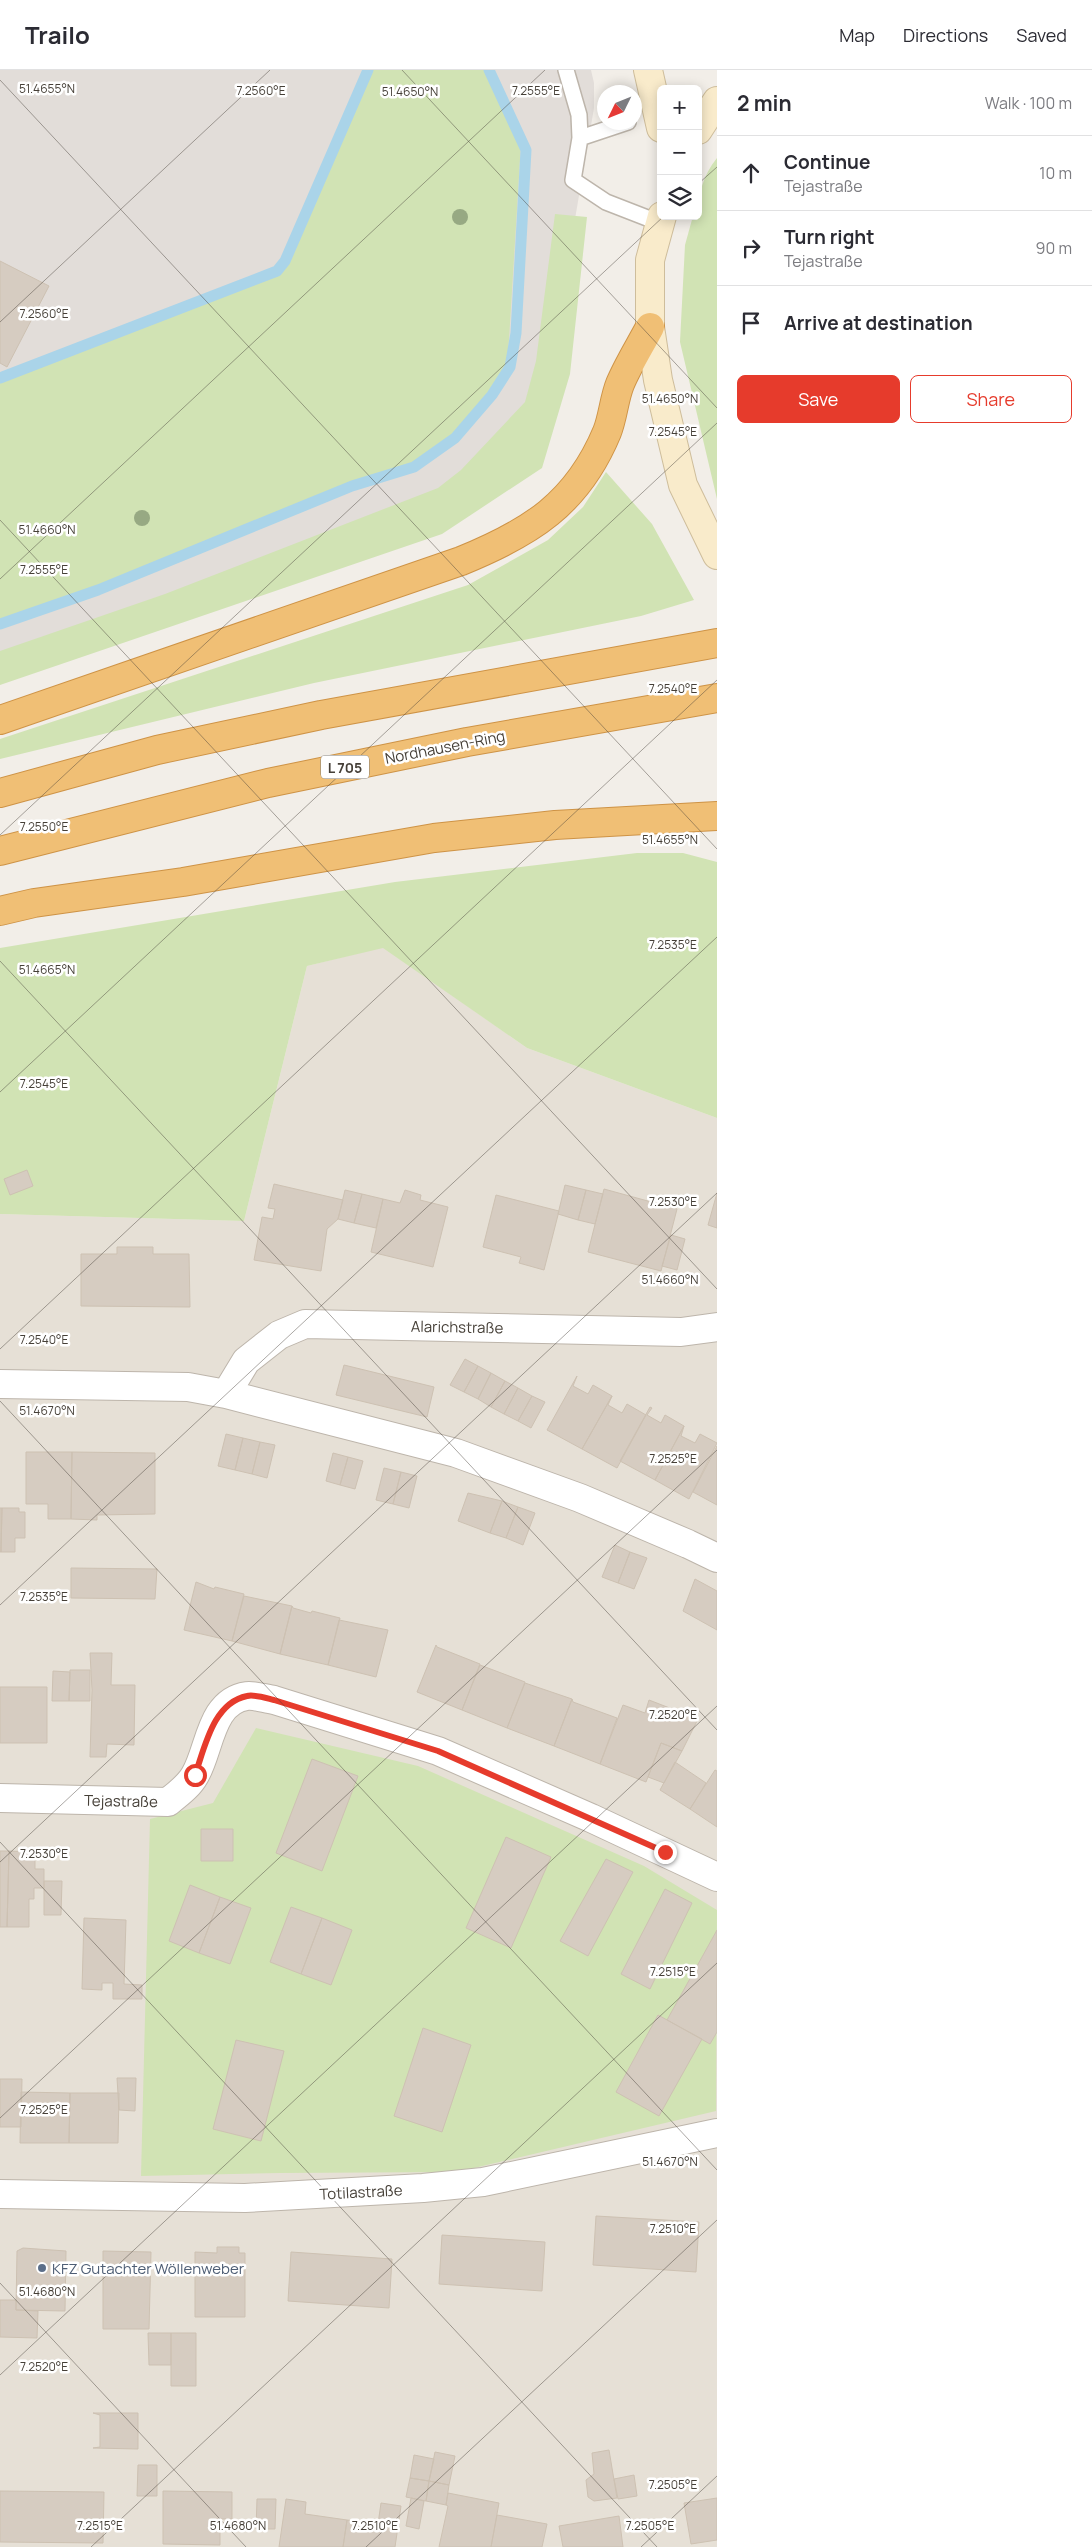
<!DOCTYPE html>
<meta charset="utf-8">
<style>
:root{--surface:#fff;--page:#f2f2f3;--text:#2b2b33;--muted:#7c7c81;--line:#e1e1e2;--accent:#e63b2c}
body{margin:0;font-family:Manrope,sans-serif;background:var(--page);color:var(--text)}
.controls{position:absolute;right:15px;top:15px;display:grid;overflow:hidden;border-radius:8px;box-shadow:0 2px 12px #0003}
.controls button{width:45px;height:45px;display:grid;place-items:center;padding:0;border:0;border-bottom:1px solid var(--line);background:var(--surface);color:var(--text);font:25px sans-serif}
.compass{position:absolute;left:597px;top:15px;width:45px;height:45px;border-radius:50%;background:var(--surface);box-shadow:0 2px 12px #0003;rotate:227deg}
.stop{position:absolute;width:15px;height:15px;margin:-11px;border:4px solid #e63b2c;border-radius:50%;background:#fff}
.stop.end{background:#e63b2c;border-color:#fff;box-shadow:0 1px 5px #0008}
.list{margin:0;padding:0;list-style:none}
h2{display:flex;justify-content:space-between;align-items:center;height:65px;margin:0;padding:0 20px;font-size:21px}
h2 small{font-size:16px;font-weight:400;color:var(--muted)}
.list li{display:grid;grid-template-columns:32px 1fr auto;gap:15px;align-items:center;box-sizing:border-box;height:75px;padding:0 20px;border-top:1px solid var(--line)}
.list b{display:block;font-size:19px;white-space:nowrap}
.list p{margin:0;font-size:16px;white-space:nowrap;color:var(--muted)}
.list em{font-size:16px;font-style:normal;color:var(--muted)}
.actions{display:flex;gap:10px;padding:15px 20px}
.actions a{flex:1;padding:11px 0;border:1px solid var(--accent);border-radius:8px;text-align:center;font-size:18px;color:var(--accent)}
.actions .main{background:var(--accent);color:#fff}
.icon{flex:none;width:28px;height:28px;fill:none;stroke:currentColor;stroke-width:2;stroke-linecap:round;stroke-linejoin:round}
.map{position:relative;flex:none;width:717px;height:2477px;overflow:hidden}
header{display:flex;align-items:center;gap:30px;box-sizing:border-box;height:70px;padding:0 25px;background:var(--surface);border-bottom:1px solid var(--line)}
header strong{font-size:24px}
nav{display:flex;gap:28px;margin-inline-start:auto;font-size:18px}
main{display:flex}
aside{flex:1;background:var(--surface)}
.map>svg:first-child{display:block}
</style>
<header>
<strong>Trailo</strong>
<nav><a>Map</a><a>Directions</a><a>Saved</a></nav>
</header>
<main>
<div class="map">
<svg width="717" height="2477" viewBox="0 0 717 2477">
<rect width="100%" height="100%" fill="#f2eee8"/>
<!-- residential -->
<path fill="#e6e0d6" d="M 383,877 L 527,978 L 717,1048 L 717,2477 L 0,2477 L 0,1144 L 244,1151 L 307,896 Z"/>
<!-- industrial -->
<path fill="#e2ddd9" d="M 0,0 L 591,0 L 594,13 L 594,38 L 569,184 L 536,324 L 472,397 L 432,425 L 0,588 Z"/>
<!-- green -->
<path fill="#d1e3b4" d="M 364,0 L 487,0 L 521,73 L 509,270 L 507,293 L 499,312 L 489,326 L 447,374 L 411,396 L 0,552 L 0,305 L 279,197 Z
M 717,88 L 717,429 L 680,272 L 685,175 L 693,146 L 698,146 C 698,124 703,105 717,88 Z
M 555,144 L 587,147 L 570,304 L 542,398 L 442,464 L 0,615 L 0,581 L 165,524 L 438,418 L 461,400 L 525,332 L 536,291 Z
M 606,402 L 652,454 L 694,530 L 641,546 L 314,613 L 0,689 L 0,669 L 468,515 L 548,470 L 583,437 Z
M 637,783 L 683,783 L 717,792 L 717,1048 L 527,978 L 383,878 L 307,896 L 244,1151 L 0,1144 L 0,878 L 395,812 Z
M 256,1658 L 418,1696 L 644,1796 L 717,1840 L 716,2041 L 457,2102 L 280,2103 L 141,2106 L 150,1749 L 213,1733 Z"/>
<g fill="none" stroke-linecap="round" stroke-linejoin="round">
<!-- stream -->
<path stroke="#aad4e9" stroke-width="11" d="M 0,308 L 277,201 L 285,191 L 368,0
M 0,554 L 98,520 L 352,416 L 414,397 L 455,368 L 492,325 L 510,297 L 516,263 L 526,80 L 489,0"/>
</g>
<!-- building -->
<path fill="#d6ccc1" stroke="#cdc1b2" d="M 0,191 L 49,216 L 7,297 L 0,293 Z
M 27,1100 L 33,1116 L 10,1125 L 4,1109 Z
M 274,1114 L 343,1130 L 338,1149 L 327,1159 L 321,1201 L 254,1190 L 262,1147 L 273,1149 L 275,1139 L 268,1138 Z
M 565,1115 L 586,1120 L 578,1150 L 558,1144 Z
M 604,1119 L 677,1139 L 661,1201 L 588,1182 Z
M 345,1120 L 362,1124 L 354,1153 L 338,1149 Z
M 405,1120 L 421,1125 L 420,1130 L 448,1137 L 433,1197 L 371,1182 L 383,1129 L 400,1133 Z
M 586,1120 L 603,1124 L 595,1154 L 578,1150 Z
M 717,1123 L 717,1158 L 708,1155 Z
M 362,1124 L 383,1129 L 376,1158 L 354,1153 Z
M 496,1125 L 559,1141 L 544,1200 L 519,1193 L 521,1187 L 483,1177 Z
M 671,1165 L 685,1169 L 677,1200 L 662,1196 Z
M 117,1177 L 153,1177 L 153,1184 L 189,1184 L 190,1237 L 81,1236 L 81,1184 L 117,1184 Z
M 465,1289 L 478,1296 L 464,1322 L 450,1315 Z
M 344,1295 L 434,1317 L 427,1347 L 336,1325 Z
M 478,1296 L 491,1303 L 478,1329 L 464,1322 Z
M 491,1303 L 505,1311 L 491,1337 L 478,1329 Z
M 577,1306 L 573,1316 L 588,1324 L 593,1315 L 612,1326 L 582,1379 L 547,1360 Z
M 505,1311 L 518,1318 L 504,1344 L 491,1337 Z
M 518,1318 L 532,1326 L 518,1351 L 504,1344 Z
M 532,1326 L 545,1332 L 531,1358 L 518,1351 Z
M 612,1326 L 608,1335 L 622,1343 L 627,1334 L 646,1345 L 617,1398 L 582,1379 Z
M 650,1337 L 652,1338 L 647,1345 L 661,1353 L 665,1345 L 684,1356 L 655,1410 L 620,1391 Z
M 684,1356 L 681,1366 L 695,1373 L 700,1364 L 717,1373 L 689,1429 L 655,1410 Z
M 226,1364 L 243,1368 L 235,1400 L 218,1396 Z
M 243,1368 L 260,1372 L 252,1404 L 235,1400 Z
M 260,1372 L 275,1375 L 267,1408 L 252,1404 Z
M 717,1376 L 717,1435 L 693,1422 Z
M 26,1382 L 72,1382 L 71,1449 L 48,1449 L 48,1434 L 26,1434 Z
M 72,1382 L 155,1383 L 155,1444 L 97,1445 L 97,1450 L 71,1449 Z
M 333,1383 L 348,1387 L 340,1415 L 326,1411 Z
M 348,1387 L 363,1391 L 355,1419 L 340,1415 Z
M 384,1398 L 401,1402 L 393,1434 L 376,1430 Z
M 401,1402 L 417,1406 L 409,1438 L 393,1434 Z
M 468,1423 L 502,1431 L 490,1463 L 458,1451 Z
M 502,1431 L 518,1437 L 506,1468 L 490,1463 Z
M 518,1437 L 535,1443 L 523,1475 L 506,1468 Z
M 0,1438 L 2,1438 L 1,1482 L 0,1482 Z
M 2,1438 L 19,1438 L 19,1442 L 25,1442 L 25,1468 L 15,1468 L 15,1482 L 1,1482 Z
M 615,1475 L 630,1482 L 618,1513 L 602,1507 Z
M 630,1482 L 647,1488 L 634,1519 L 618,1513 Z
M 71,1498 L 157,1499 L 155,1529 L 71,1528 Z
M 695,1509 L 717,1521 L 717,1560 L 683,1541 Z
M 196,1512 L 214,1519 L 215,1517 L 244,1524 L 232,1571 L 184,1560 Z
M 244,1526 L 292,1536 L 280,1584 L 232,1571 Z
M 292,1536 L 293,1538 L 311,1543 L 312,1541 L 340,1548 L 328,1595 L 280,1584 Z
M 339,1550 L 388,1560 L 376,1607 L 328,1595 Z
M 436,1575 L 437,1577 L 480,1594 L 462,1640 L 417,1622 Z
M 90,1583 L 112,1583 L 111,1615 L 135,1615 L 134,1675 L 107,1674 L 106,1687 L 90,1687 L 92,1620 Z
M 480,1595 L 525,1612 L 507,1658 L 462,1640 Z
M 70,1600 L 90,1600 L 90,1631 L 69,1631 Z
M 53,1601 L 70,1602 L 69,1631 L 52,1631 Z
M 525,1613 L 572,1629 L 554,1676 L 507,1658 Z
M 0,1617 L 47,1617 L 47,1673 L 0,1673 Z
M 572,1629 L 573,1632 L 617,1648 L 600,1694 L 554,1676 Z
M 649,1630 L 698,1649 L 682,1681 L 661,1673 L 646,1712 L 600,1694 L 623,1635 L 645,1643 Z
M 661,1673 L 682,1681 L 664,1713 L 648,1707 Z
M 312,1689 L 358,1706 L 322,1801 L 276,1783 Z
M 675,1692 L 706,1713 L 690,1739 L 660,1720 Z
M 715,1700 L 717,1701 L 717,1757 L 690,1739 Z
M 201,1759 L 233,1759 L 233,1791 L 201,1791 Z
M 506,1767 L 551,1787 L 511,1878 L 466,1858 Z
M 0,1781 L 9,1781 L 7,1857 L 0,1857 Z
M 9,1781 L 35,1782 L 35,1799 L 44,1799 L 44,1818 L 34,1818 L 34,1829 L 29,1829 L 29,1857 L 7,1857 Z
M 606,1789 L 633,1802 L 588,1886 L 560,1871 Z
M 44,1811 L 62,1811 L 61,1845 L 44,1845 Z
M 190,1815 L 220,1827 L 199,1883 L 169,1871 Z
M 665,1819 L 692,1833 L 650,1919 L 621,1904 Z
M 220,1827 L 251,1838 L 230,1894 L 199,1883 Z
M 291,1837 L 322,1848 L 301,1904 L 270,1892 Z
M 84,1848 L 126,1850 L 124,1914 L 142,1915 L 142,1929 L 113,1929 L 113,1913 L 102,1913 L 102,1920 L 82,1919 Z
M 322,1848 L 352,1860 L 331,1915 L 301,1904 Z
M 717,1860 L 717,1962 L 710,1974 L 667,1950 Z
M 658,1945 L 702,1969 L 659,2046 L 616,2022 Z
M 423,1958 L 471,1975 L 442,2062 L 394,2046 Z
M 236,1970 L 284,1981 L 261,2071 L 213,2059 Z
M 117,2008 L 136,2008 L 135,2041 L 119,2040 Z
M 0,2009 L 22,2009 L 21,2057 L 0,2057 Z
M 21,2022 L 70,2023 L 69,2073 L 20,2073 Z
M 70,2023 L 119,2023 L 118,2073 L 69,2073 Z
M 596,2146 L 699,2152 L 696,2202 L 593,2195 Z
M 442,2165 L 545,2172 L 542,2221 L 439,2214 Z
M 217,2177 L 239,2177 L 239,2183 L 245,2183 L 245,2247 L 195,2247 L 195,2182 L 217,2183 Z
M 23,2178 L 66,2181 L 65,2241 L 16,2240 L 17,2181 Z
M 103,2181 L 151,2182 L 149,2259 L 103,2259 Z
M 291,2182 L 392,2189 L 389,2238 L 288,2231 Z
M 0,2230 L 16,2230 L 16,2240 L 38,2241 L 37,2268 L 0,2267 Z
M 148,2263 L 171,2263 L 171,2295 L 149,2295 Z
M 171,2263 L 196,2263 L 196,2316 L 171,2316 Z
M 93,2343 L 138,2343 L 138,2379 L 93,2378 L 100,2377 L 100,2345 Z
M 609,2380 L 617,2428 L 594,2431 L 588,2427 L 586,2410 L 594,2404 L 592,2383 Z
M 435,2382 L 455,2386 L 449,2415 L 429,2411 Z
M 414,2385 L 434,2389 L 429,2411 L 410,2408 Z
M 138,2395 L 157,2395 L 157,2426 L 137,2426 Z
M 634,2405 L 637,2426 L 618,2429 L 614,2409 Z
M 410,2408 L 429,2411 L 426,2431 L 406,2427 Z
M 429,2411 L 449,2415 L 446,2435 L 426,2431 Z
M 0,2421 L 104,2422 L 103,2473 L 0,2472 Z
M 163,2421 L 232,2422 L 232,2449 L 220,2449 L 220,2475 L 163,2474 Z
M 448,2423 L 499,2433 L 491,2477 L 439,2477 L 448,2436 L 446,2435 Z
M 411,2428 L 424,2431 L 419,2459 L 406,2456 Z
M 717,2428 L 717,2470 L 691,2474 L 684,2433 Z
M 257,2429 L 276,2429 L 275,2459 L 256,2459 Z
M 286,2429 L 306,2432 L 305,2444 L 347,2450 L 343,2477 L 279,2477 Z
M 381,2433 L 401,2436 L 395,2477 L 343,2477 L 347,2450 L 378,2454 Z
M 497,2445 L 547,2454 L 542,2477 L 491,2477 Z
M 619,2446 L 623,2477 L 563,2477 L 559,2456 Z"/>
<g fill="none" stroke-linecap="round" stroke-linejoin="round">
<!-- lane casing -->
<g stroke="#bdb5ab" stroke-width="18">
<path id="lane" d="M 566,0 L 579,45 L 580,68
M 628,52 L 580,68 L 573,110 L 606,132 L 660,153"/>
</g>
<!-- street casing -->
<g stroke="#bdb5ab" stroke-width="30">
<path id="street" d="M 0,1314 L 188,1317 L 226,1324 L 456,1383 L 580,1428 L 688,1474 L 717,1488
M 226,1324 L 246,1291 L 279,1265 L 305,1254 L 681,1262 L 717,1257
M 0,1728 L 168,1732 C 178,1724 189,1716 195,1705 C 210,1680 210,1631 247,1626 C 255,1625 266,1629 274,1630 L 438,1681 L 591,1748 L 717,1807
M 0,2124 L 245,2128 L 423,2118 L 483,2112 L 717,2063"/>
</g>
<!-- secondary casing -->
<g stroke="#cebd9b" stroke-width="30">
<path id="secondary" d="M 648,0 L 661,58
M 698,60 L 717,31
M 662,146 L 650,190 L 650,257 L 658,310 L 683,415 L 717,485"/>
</g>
<!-- highway casing -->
<g stroke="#ce9346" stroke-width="30">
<path id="highway" d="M 0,650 L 461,491 C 530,463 577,434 607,362 C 613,347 614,329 620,314 C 628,295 640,276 650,257
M 0,723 L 157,680 L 321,645 L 717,573
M 0,781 L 268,713 L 467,672 L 717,628
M 0,841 L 34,833 L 183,812 L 434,768 L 555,755 L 717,746"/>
</g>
<!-- lane -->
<use href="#lane" stroke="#fff" stroke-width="15"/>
<!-- street -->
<use href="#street" stroke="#fff" stroke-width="28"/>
<!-- secondary -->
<use href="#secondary" stroke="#f9ebcb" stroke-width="28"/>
<!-- highway -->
<use href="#highway" stroke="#f0bf75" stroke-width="28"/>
</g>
<!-- trees -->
<g fill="#97a983">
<circle cx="460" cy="147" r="8"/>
<circle cx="142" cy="448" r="8"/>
</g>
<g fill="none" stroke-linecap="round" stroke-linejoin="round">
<!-- route -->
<path stroke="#e63b2c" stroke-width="6" d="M 195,1705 C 205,1677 213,1633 247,1626 C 254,1624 266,1628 274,1630 L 438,1681 L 665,1782"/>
</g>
<!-- ticks -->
<path fill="none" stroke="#453f37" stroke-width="1" stroke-opacity="0.45" d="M 402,0 L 717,338M 0,10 L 717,779M 698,114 L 717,97M 0,252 L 270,0M 0,450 L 717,1219M 0,509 L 545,0M 0,765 L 664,146M 0,891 L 717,1660M 0,1022 L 717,353M 0,1279 L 717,610M 0,1331 L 717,2100M 0,1535 L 717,867M 0,1772 L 657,2477M 0,1792 L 717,1123M 0,2048 L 717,1380M 0,2213 L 246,2477M 0,2305 L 717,1636M 91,2477 L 717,1893M 366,2477 L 717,2150M 641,2477 L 717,2406"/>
<!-- markers -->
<circle fill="#5c6f8a" stroke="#fff" stroke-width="2" cx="42" cy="2198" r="5"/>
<g text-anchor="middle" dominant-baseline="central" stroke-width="5" stroke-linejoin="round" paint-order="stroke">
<!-- shield labels -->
<rect fill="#fff" stroke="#7d7973" stroke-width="1" x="321" y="685.5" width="48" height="23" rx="4"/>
<g font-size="14" font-weight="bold" fill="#453f37">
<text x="345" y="697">L 705</text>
</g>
<!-- street labels -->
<g font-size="15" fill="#453f37" stroke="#fff">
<text transform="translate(445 677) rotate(-11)">Nordhausen-Ring</text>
<text transform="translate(457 1257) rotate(1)">Alarichstraße</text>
<text transform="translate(121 1731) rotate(1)">Tejastraße</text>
<text transform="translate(361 2122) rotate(-3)">Totilastraße</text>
</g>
<!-- service labels -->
<g font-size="15" fill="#4e5e75" stroke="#fff" text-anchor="start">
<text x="52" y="2198">KFZ Gutachter Wöllenweber</text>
</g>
</g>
<g font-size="12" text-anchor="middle" fill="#453f37" stroke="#fff" stroke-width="5" stroke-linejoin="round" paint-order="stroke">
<text x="47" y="23">51.4655°N</text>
<text x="261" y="25">7.2560°E</text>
<text x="536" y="25">7.2555°E</text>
<text x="410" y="26">51.4650°N</text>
<text x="44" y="248">7.2560°E</text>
<text x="670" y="333">51.4650°N</text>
<text x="673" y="366">7.2545°E</text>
<text x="47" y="464">51.4660°N</text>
<text x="44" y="504">7.2555°E</text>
<text x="673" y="623">7.2540°E</text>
<text x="44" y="761">7.2550°E</text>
<text x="670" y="774">51.4655°N</text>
<text x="673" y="879">7.2535°E</text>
<text x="47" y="904">51.4665°N</text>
<text x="44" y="1018">7.2545°E</text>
<text x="673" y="1136">7.2530°E</text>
<text x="670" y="1214">51.4660°N</text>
<text x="44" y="1274">7.2540°E</text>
<text x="47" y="1345">51.4670°N</text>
<text x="673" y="1393">7.2525°E</text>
<text x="44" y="1531">7.2535°E</text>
<text x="673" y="1649">7.2520°E</text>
<text x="44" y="1788">7.2530°E</text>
<text x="673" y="1906">7.2515°E</text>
<text x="44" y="2044">7.2525°E</text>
<text x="670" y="2096">51.4670°N</text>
<text x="673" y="2163">7.2510°E</text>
<text x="47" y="2226">51.4680°N</text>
<text x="44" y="2301">7.2520°E</text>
<text x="673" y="2419">7.2505°E</text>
<text x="238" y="2460">51.4680°N</text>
<text x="100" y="2460">7.2515°E</text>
<text x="375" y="2460">7.2510°E</text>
<text x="650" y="2460">7.2505°E</text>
</g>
</svg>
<div class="controls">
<button>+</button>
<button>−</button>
<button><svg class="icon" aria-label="layers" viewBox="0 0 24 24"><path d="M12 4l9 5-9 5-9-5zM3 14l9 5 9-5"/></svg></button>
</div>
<svg class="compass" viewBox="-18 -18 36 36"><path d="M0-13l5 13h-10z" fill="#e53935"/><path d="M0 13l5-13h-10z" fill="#7c7c81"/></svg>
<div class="stop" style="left:195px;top:1705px"></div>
<div class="stop end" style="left:665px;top:1782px"></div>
</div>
<aside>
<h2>2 min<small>Walk · 100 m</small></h2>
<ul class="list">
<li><svg class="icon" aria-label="ahead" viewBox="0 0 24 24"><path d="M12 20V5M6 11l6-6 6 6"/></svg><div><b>Continue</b><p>Tejastraße</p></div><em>10 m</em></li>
<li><svg class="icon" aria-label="right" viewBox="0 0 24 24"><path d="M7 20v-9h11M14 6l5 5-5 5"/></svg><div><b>Turn right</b><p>Tejastraße</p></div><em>90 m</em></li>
<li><svg class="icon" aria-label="arrive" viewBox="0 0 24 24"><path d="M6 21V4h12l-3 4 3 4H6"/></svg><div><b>Arrive at destination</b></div></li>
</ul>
<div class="actions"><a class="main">Save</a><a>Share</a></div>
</aside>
</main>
